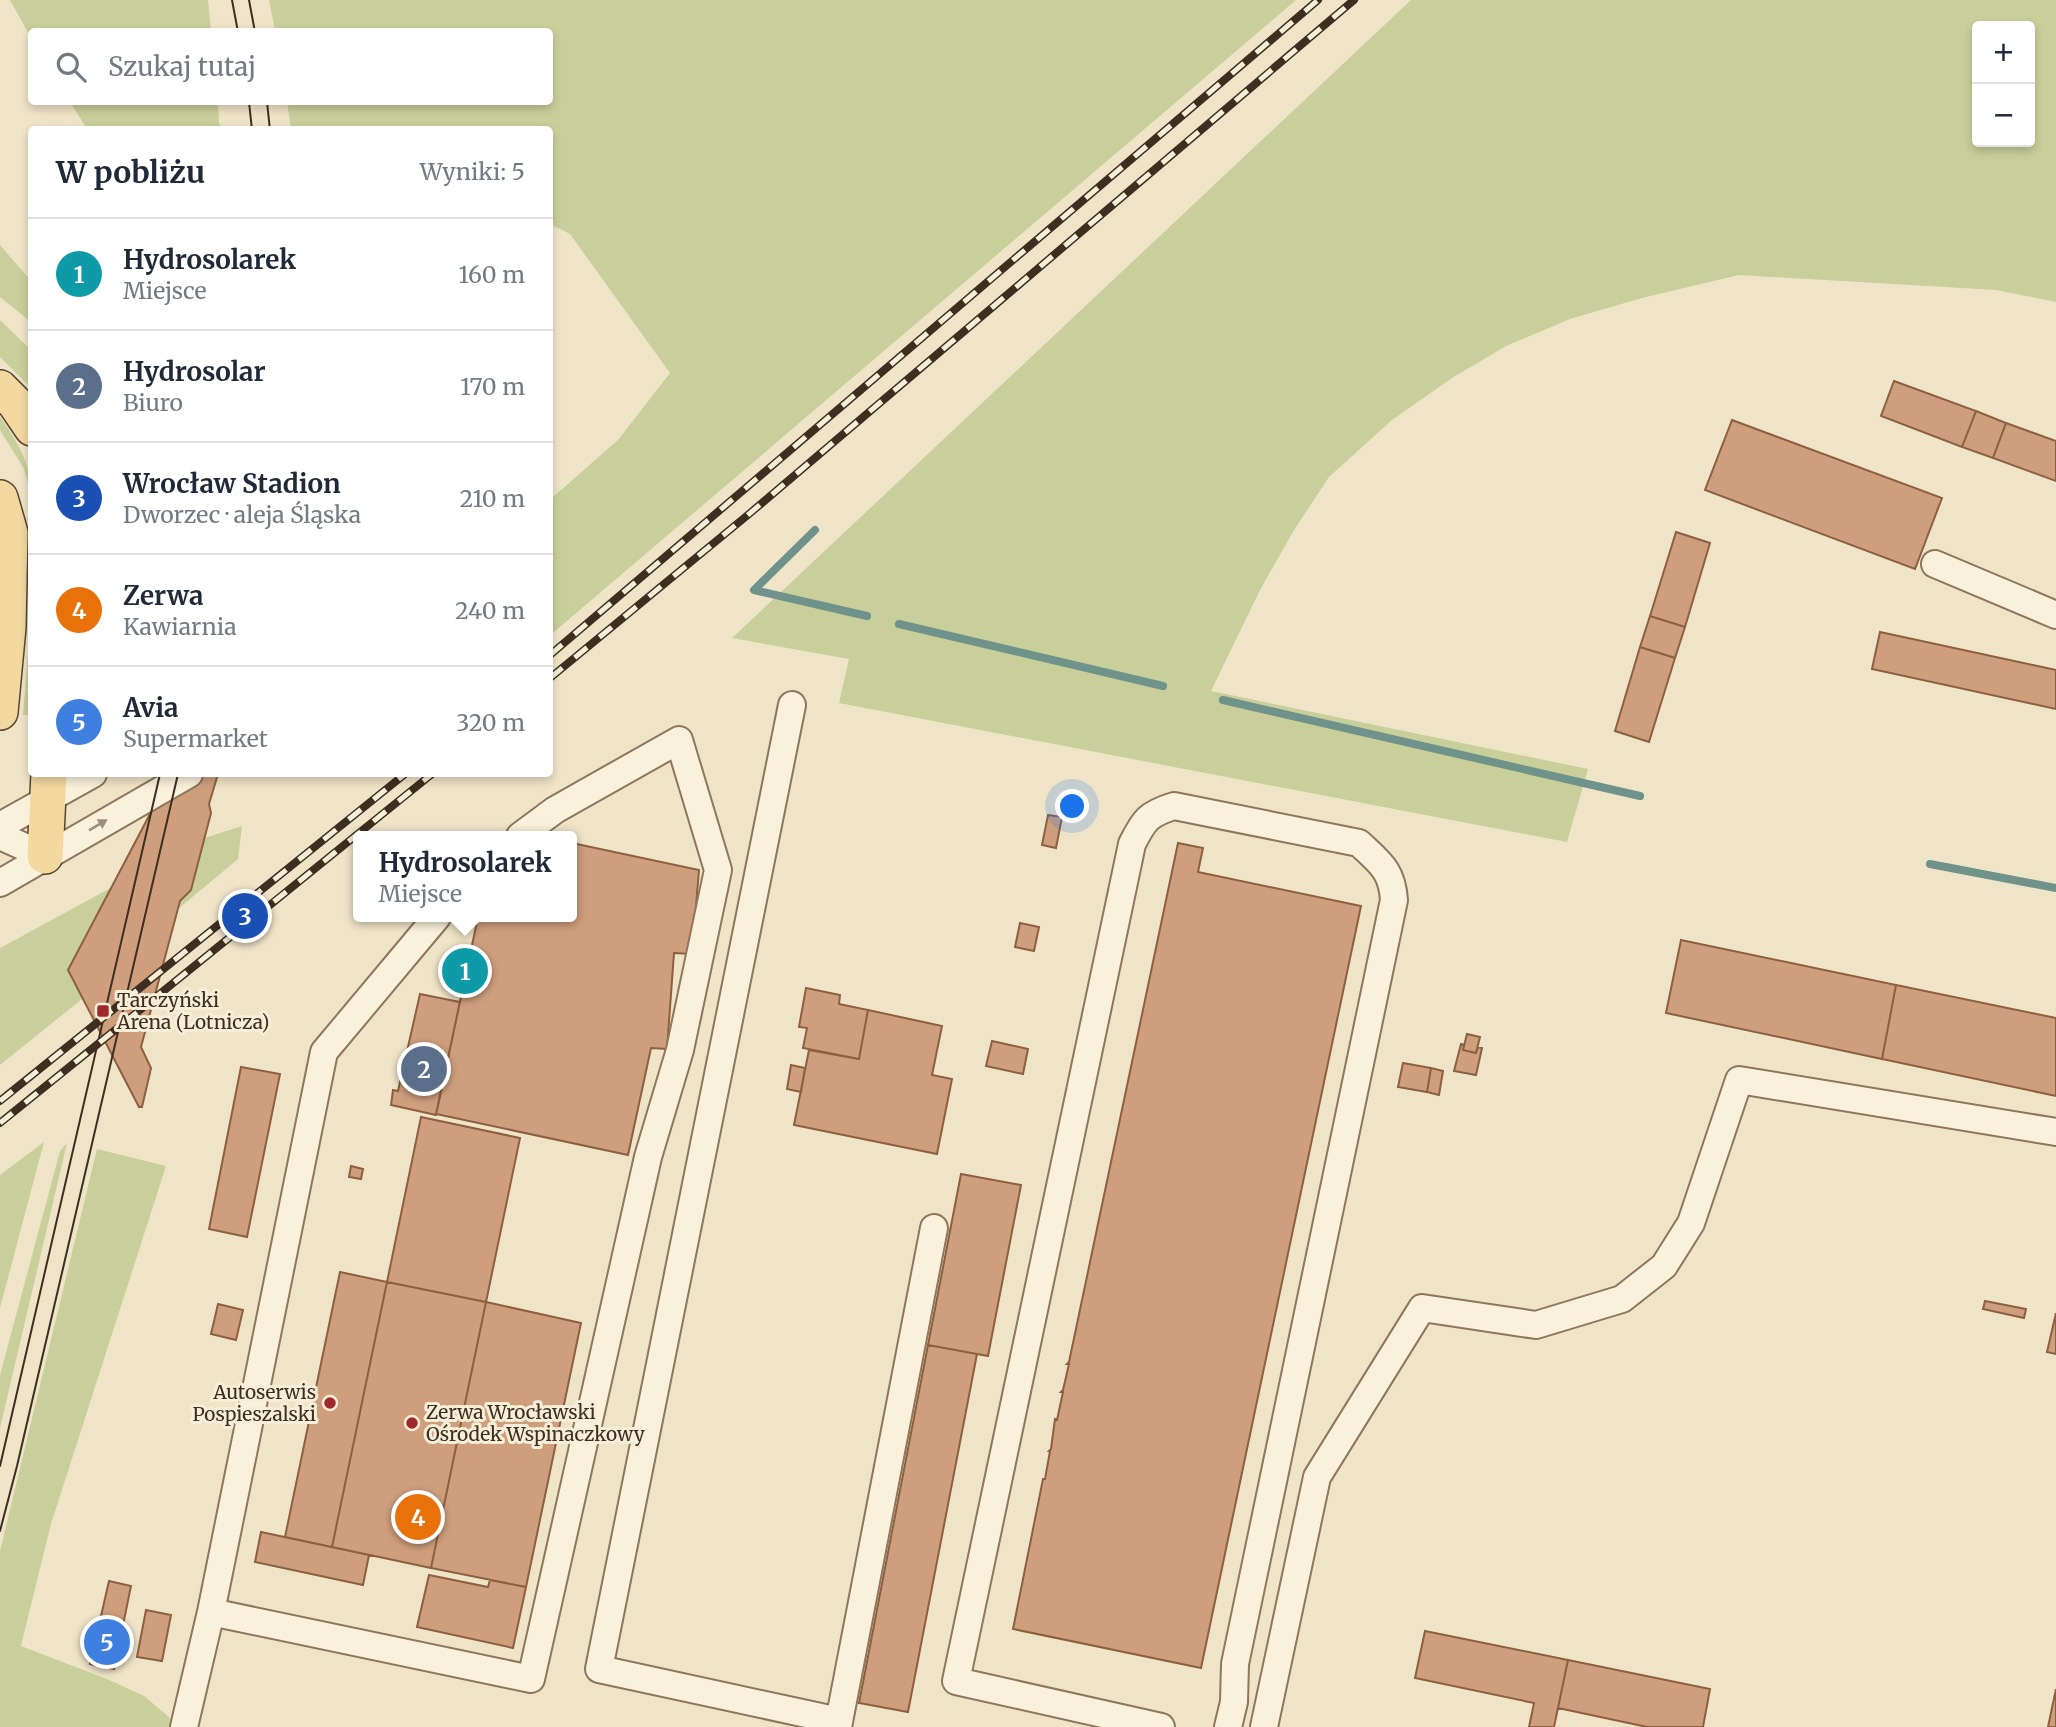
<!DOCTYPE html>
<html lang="pl">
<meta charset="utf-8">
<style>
:root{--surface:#fff;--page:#f2f2f3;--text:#1f2937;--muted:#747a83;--line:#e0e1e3;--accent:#2563eb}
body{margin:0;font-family:Merriweather,serif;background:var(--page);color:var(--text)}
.controls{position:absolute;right:21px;top:21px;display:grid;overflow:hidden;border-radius:7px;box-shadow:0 4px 10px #0003}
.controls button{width:63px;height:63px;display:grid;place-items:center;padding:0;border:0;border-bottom:2px solid var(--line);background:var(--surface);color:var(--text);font:35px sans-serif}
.you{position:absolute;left:1073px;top:807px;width:24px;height:24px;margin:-18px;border:5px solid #fff;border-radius:50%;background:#1a73e8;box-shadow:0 0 0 10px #1a73e833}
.badge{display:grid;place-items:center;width:46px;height:46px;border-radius:50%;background:var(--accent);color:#fff;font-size:23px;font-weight:700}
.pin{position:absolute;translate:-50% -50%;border:4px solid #fff;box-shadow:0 2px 7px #0006}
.popup{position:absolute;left:353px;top:831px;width:224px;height:91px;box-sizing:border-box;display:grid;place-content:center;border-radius:7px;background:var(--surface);filter:drop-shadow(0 2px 5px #0005);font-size:23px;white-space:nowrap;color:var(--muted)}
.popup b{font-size:26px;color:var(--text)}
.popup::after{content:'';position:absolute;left:50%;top:100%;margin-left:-14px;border:14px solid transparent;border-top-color:var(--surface)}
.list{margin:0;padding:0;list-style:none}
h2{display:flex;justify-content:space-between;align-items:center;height:91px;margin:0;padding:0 28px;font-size:30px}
h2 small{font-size:23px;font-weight:400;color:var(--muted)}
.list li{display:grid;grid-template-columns:46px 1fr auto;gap:21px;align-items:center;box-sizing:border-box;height:112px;padding:0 28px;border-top:2px solid var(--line)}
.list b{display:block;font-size:26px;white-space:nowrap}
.list p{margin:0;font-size:23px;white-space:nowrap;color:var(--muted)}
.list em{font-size:23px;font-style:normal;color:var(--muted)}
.icon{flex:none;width:38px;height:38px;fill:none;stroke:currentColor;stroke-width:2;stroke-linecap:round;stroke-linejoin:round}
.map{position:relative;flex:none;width:2056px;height:1727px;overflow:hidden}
.search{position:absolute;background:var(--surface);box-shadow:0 4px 10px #0003;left:28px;top:28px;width:525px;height:77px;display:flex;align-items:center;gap:18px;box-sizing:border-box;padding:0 24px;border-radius:7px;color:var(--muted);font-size:26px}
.panel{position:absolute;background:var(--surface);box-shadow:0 4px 10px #0003;left:28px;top:126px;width:525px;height:651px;border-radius:7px}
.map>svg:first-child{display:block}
</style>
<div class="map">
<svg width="2056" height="1727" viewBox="0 0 2056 1727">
<rect width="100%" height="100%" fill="#f0e4c8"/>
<!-- green -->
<path fill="#c9cf9b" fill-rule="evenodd" d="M 10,0 L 208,0 L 211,31 L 32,32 L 31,38 Z
M 269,0 L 1296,0 L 554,632 L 550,627 L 550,503 L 553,497 L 618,440 L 670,373 L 570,234 L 550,224 L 550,130 L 291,129 L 287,102 L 550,102 L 550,32 L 275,31 Z
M 1411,0 L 2056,0 L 2056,302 L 1996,290 L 1739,275 L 1642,298 L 1570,319 L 1506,346 L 1452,378 L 1392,420 L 1329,477 L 1294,530 L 1261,588 L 1211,691 L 1588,769 L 1567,842 L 839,703 L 849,659 L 732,638 ZM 1977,26 L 2030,26 L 2030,142 L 1977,142 Z
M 70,102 L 218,102 L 219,123 L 223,129 L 87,129 Z
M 0,245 L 31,281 L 31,322 L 0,297 Z
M 0,320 L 31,350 L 31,388 L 0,357 Z
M 0,417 C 17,440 32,466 31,494 L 24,469 L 0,430 Z
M 31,625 L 31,715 L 23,715 L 30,631 Z
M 242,826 L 238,859 L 178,909 L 174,925 L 0,1065 L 0,948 L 201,839 Z
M 44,1142 L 0,1308 L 0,1175 Z
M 67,1143 L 0,1428 L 0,1375 L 60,1151 Z
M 97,1149 L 166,1166 L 51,1524 L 21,1646 L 107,1679 L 144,1696 L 170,1718 L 169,1727 L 0,1727 L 0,1551 Z"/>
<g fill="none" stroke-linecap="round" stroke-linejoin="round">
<!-- stream -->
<path stroke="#6f938a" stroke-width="8" d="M 815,530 L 754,590 L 867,616
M 899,624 L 1163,686
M 1223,700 L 1640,796
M 1930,864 L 2056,888"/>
</g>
<!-- building -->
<path fill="#cf9f7d" stroke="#8d5f41" stroke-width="2" d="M 1894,381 L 1976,411 L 1962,447 L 1881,416 Z
M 1976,411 L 2006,423 L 1993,458 L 1962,447 Z
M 1732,420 L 1942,498 L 1915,569 L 1705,490 Z
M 2006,423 L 2056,441 L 2056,481 L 1993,458 Z
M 1676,532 L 1710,543 L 1685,627 L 1650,616 Z
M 1650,616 L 1685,627 L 1675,658 L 1640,647 Z
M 1880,632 L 2056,670 L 2056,709 L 1872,669 Z
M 1640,647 L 1675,658 L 1649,742 L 1615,731 Z
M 171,774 L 218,774 L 209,804 L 211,813 L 191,890 L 180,901 L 141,1047 L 151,1068 L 142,1107 L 139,1107 L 68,970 Z
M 1048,815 L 1062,817 L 1056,848 L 1042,845 Z
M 572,843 L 699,870 L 692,954 L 674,953 L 667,1049 L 651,1048 L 628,1155 L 436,1114 L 478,917 L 572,917 Z
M 1178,843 L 1203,848 L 1198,872 L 1361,906 L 1201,1668 L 1013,1629 L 1043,1479 L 1045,1479 L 1050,1451 L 1049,1451 L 1051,1449 L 1055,1419 L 1057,1420 L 1063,1392 L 1061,1392 L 1063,1390 L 1069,1364 L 1067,1364 L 1069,1362 Z
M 1020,923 L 1039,927 L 1034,951 L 1015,947 Z
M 1681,940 L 1896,985 L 1882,1059 L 1666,1013 Z
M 1896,985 L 2056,1018 L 2056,1096 L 1882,1059 Z
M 806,988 L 840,995 L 839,1004 L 868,1010 L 859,1059 L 803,1048 L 807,1028 L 799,1027 Z
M 420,994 L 460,1002 L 436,1115 L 391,1105 L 393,1090 L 398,1091 Z
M 868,1010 L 942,1026 L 932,1075 L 952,1079 L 937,1154 L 794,1125 L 809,1050 L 859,1059 Z
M 1467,1034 L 1480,1037 L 1476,1053 L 1463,1050 Z
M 992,1041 L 1028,1049 L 1023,1074 L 986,1066 Z
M 1461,1044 L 1464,1045 L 1463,1050 L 1476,1053 L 1478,1047 L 1482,1048 L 1476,1075 L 1454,1071 Z
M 1403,1063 L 1431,1068 L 1427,1092 L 1398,1087 Z
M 791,1065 L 805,1068 L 801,1092 L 787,1089 Z
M 241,1067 L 280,1074 L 247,1237 L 209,1229 Z
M 1431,1068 L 1443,1071 L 1439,1095 L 1427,1092 Z
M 421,1117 L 520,1138 L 486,1302 L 387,1282 Z
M 351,1166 L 363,1169 L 361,1179 L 349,1177 Z
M 961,1174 L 1021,1185 L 988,1356 L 928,1345 Z
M 340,1272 L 387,1282 L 332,1547 L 285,1537 Z
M 387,1282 L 486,1302 L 431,1568 L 332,1547 Z
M 1985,1301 L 2026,1309 L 2024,1318 L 1983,1309 Z
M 486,1302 L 581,1323 L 526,1587 L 431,1568 Z
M 218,1304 L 243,1310 L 236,1340 L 211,1334 Z
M 2056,1313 L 2056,1354 L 2047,1352 Z
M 928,1345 L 977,1354 L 908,1712 L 859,1703 Z
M 261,1532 L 369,1555 L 363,1585 L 255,1562 Z
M 429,1575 L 488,1587 L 490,1580 L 526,1587 L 513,1648 L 417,1627 Z
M 109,1581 L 131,1586 L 114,1669 L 90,1664 Z
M 146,1610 L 171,1615 L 162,1661 L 137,1657 Z
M 1425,1631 L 1568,1660 L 1554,1727 L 1529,1727 L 1534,1703 L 1415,1678 Z
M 1568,1660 L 1710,1689 L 1703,1727 L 1647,1727 L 1558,1708 Z
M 2056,1689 L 2056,1727 L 2048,1727 Z"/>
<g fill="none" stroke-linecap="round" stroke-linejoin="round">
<!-- minor casing -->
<g stroke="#8d765c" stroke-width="30">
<path id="minor" d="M 1935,564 L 2056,615
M 792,705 L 599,1669 L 839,1721
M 0,826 L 93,774
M 0,836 L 45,856
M 0,883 L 189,774
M 211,1612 L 531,1679 L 648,1157 L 680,1050 L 718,870 L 679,740 L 555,810 L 520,836
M 184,1727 L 211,1612 L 324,1052 L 437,917
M 838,1727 L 934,1228
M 1161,1727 L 956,1681 L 1132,844 C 1144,820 1148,814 1174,806 L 1359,843 C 1380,863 1392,870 1394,900 L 1235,1664 L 1234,1702 L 1228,1727
M 1264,1727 L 1317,1477 L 1422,1308 L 1536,1325 L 1622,1299 L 1664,1266 L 1691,1223 L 1739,1080 L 2056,1132"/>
</g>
<!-- major casing -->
<g stroke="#5b4430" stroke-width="38">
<path id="major" d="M 0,388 L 15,403 L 32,428
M 0,498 L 10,533 L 8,627 L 0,712
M 45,856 L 49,774"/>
</g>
<!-- minor -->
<use href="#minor" stroke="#faf1dc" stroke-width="26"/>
<!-- major -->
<use href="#major" stroke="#f3d9a0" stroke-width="35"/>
<!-- tram -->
<path stroke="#3d2e20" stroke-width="2" d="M 232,0 L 238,32
M 249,0 L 255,32
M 249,102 L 252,130
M 267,102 L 270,130
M 0,1466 L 160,774
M 0,1531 L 17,1466 L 178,774"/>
<!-- rail casing -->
<g stroke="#3d2e20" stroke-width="8">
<path id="rail" d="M 550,655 L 1318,0
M 550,678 L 749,514 L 1354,0
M 0,1101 L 405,774
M 0,1123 L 432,774"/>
</g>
<!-- rail -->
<use href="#rail" stroke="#f7eed8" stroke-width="5" stroke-dasharray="16" stroke-linecap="butt"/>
</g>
<!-- one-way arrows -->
<defs><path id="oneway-solid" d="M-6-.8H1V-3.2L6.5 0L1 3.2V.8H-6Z" transform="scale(1.75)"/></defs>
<use fill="#9c907e" href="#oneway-solid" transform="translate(98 825) rotate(-31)"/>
<!-- markers -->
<g fill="#9e2a2b" stroke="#f7eed8" stroke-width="2.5">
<rect x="96" y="1004" width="14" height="14" rx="3.5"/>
<circle cx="330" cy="1403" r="7"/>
<circle cx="412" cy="1423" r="7"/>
</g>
<g text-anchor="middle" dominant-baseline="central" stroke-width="6" stroke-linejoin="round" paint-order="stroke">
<!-- poi labels -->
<g font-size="19" fill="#3d2e20" stroke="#f7eed8" text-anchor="start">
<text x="117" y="1000">Tarczyński<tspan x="117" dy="22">Arena (Lotnicza)</tspan></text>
<text x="316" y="1392" text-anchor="end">Autoserwis<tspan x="316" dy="22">Pospieszalski</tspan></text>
<text x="426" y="1412">Zerwa Wrocławski<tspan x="426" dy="22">Ośrodek Wspinaczkowy</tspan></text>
</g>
</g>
</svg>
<div class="controls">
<button>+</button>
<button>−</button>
</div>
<div class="you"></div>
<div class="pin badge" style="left:465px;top:971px;background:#0f9aa8">1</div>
<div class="popup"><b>Hydrosolarek</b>Miejsce</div>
<div class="pin badge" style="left:424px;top:1069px;background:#5c6f8a">2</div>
<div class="pin badge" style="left:245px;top:916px;background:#1a4fb4">3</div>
<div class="pin badge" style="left:418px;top:1517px;background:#e8710a">4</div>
<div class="pin badge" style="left:107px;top:1642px;background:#3f7fe0">5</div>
<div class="search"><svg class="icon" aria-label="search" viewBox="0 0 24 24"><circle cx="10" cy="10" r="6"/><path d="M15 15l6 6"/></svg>Szukaj tutaj</div>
<section class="panel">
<h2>W pobliżu<small>Wyniki: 5</small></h2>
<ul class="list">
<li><span class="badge" style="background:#0f9aa8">1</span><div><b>Hydrosolarek</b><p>Miejsce</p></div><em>160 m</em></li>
<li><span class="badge" style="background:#5c6f8a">2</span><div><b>Hydrosolar</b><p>Biuro</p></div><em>170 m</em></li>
<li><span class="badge" style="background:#1a4fb4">3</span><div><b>Wrocław Stadion</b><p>Dworzec · aleja Śląska</p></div><em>210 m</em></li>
<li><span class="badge" style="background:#e8710a">4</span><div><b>Zerwa</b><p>Kawiarnia</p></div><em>240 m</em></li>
<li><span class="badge" style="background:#3f7fe0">5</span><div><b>Avia</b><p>Supermarket</p></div><em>320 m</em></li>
</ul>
</section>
</div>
